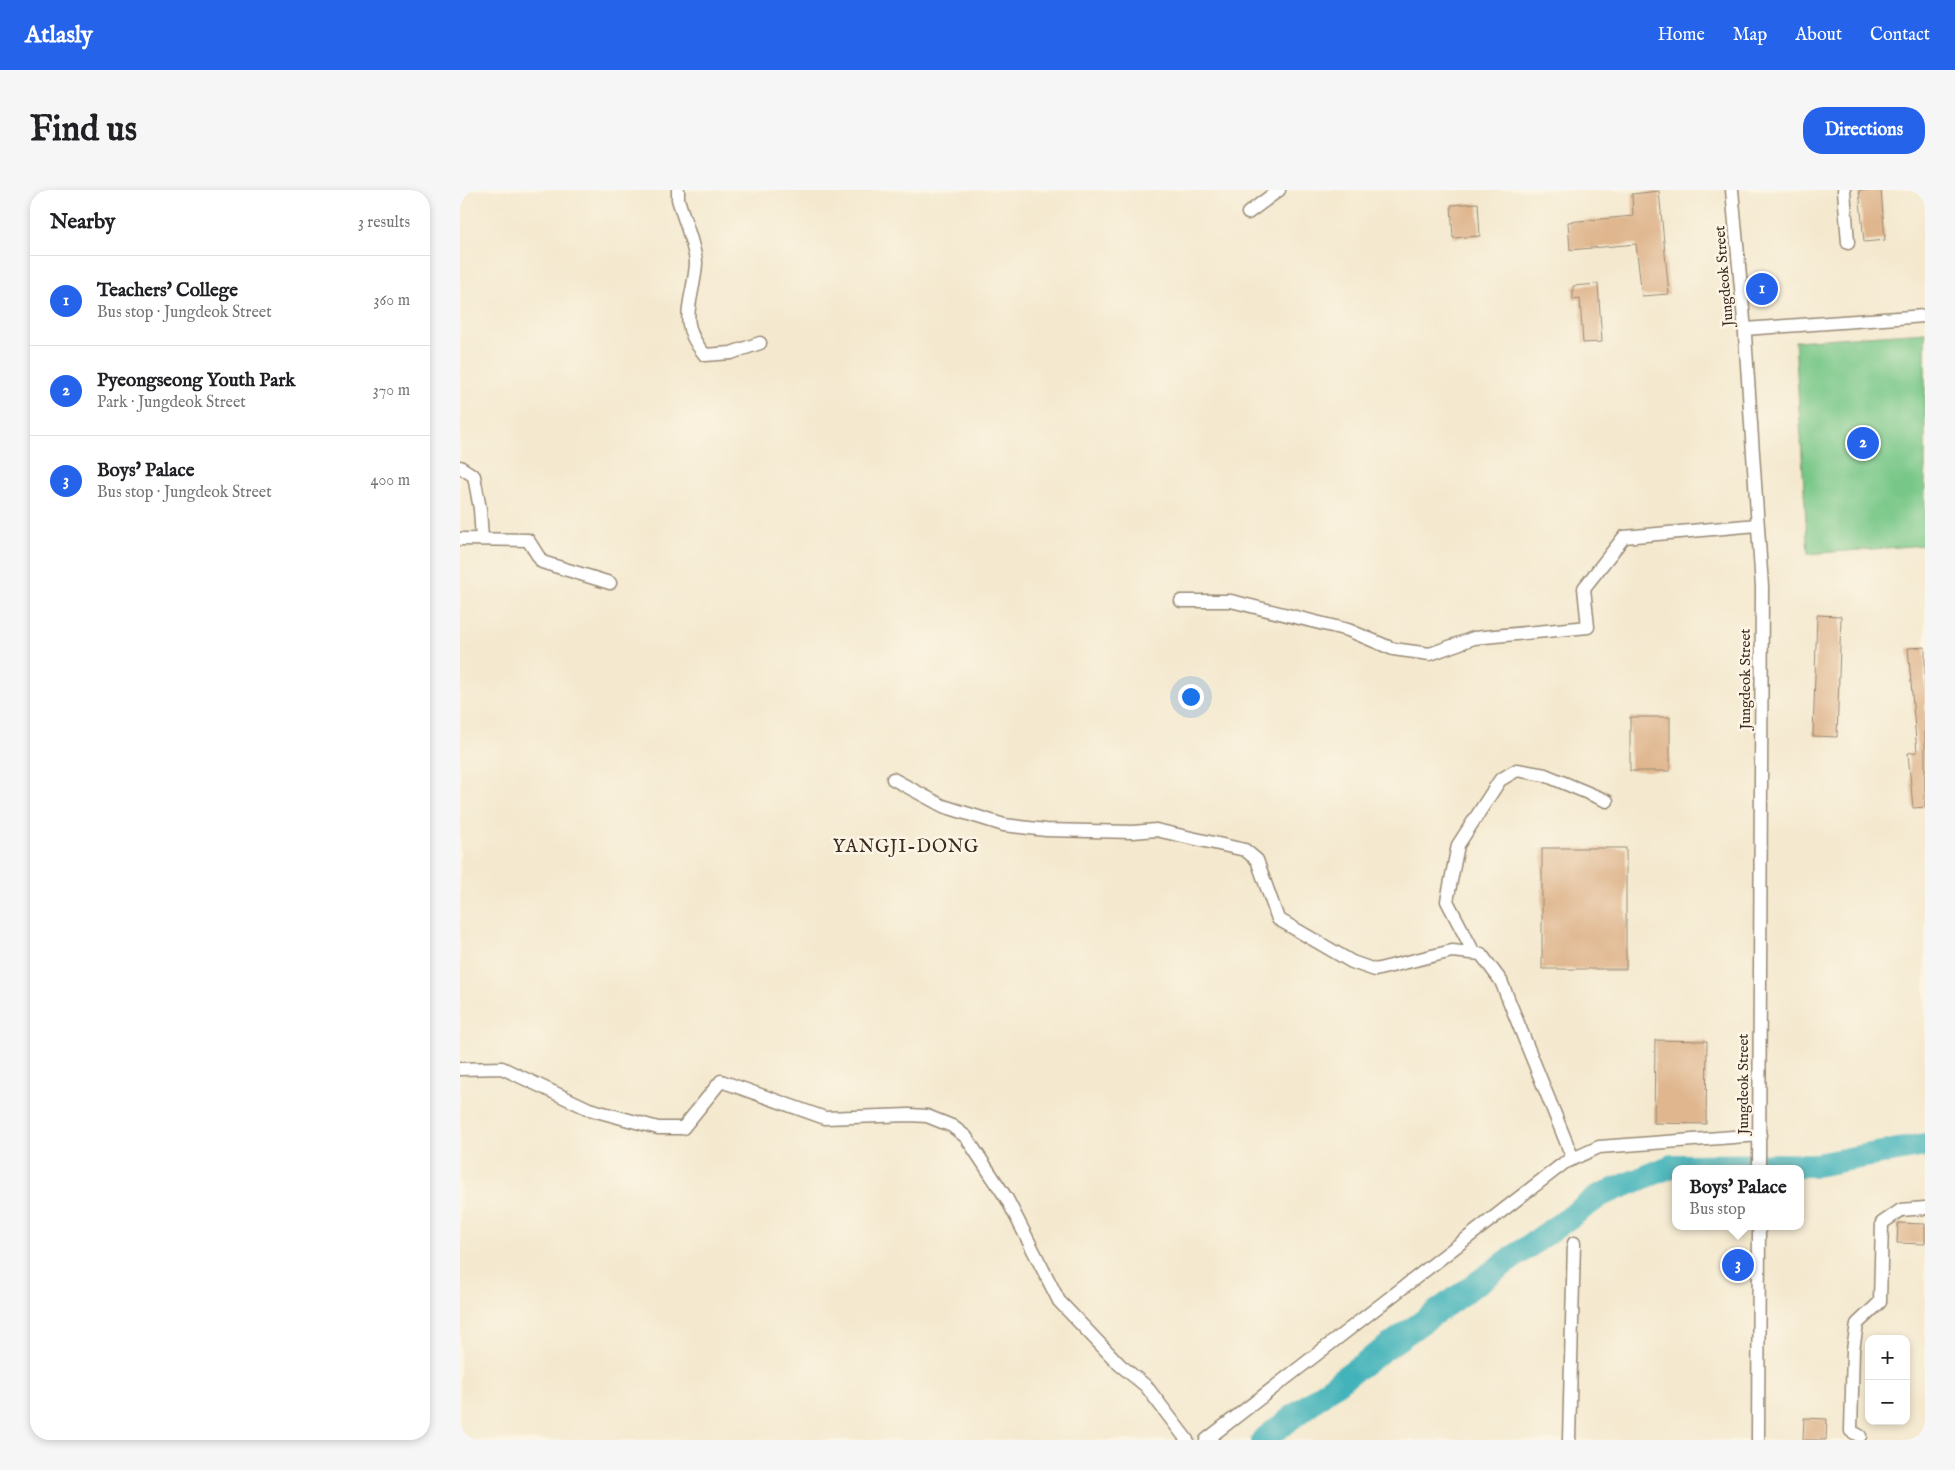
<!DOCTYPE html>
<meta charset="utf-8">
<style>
:root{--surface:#fff;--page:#f6f6f6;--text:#202124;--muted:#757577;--line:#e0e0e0;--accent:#2563eb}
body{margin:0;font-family:"IM FELL English",serif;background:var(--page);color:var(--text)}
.controls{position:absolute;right:15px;bottom:15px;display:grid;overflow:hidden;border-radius:10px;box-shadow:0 2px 8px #0003}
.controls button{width:45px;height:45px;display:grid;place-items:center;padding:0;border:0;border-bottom:1px solid var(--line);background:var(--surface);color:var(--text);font:25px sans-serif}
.you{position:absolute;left:730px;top:506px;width:18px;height:18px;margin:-12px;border:4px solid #fff;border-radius:50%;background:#1a73e8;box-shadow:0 0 0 8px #1a73e833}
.badge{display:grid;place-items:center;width:32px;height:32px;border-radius:50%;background:var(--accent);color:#fff;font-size:16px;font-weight:700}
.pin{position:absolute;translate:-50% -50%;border:2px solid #fff;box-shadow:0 1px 5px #0006}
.popup{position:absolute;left:1212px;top:975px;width:132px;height:65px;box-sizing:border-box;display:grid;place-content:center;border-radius:10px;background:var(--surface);filter:drop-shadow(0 1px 4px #0005);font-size:16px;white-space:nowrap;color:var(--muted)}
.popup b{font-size:19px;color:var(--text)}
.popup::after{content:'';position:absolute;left:50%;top:100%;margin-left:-10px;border:10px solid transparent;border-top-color:var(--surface)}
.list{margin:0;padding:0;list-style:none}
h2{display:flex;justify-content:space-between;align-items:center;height:65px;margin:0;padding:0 20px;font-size:21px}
h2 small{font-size:16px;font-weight:400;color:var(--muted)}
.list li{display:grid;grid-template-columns:32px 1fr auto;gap:15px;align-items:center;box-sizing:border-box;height:90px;padding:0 20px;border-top:1px solid var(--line)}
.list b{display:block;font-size:19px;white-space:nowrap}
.list p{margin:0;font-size:16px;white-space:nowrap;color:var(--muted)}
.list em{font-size:16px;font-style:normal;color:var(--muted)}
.map{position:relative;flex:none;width:1465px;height:1250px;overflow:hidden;border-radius:20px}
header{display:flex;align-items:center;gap:30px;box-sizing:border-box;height:70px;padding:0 25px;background:var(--accent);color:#fff}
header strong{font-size:24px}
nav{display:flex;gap:28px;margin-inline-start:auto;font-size:18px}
.intro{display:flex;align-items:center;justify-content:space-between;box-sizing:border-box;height:120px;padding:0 30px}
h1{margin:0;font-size:35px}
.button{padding:12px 22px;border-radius:20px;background:var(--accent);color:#fff;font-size:18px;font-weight:700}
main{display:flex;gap:30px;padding:0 30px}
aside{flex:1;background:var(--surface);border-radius:20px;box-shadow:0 2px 8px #0003}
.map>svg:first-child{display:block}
</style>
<header>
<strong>Atlasly</strong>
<nav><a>Home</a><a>Map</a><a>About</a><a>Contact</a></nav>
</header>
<div class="intro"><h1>Find us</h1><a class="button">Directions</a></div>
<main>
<aside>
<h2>Nearby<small>3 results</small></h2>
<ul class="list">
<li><span class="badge">1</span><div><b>Teachers' College</b><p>Bus stop · Jungdeok Street</p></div><em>360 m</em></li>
<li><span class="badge">2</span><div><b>Pyeongseong Youth Park</b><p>Park · Jungdeok Street</p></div><em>370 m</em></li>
<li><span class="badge">3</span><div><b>Boys' Palace</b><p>Bus stop · Jungdeok Street</p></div><em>400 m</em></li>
</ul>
</aside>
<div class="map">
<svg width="1465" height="1250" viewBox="0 0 1465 1250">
<rect width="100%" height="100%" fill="#fcf5e5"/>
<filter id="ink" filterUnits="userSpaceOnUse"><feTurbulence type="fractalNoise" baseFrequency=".02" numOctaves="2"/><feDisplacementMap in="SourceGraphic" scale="10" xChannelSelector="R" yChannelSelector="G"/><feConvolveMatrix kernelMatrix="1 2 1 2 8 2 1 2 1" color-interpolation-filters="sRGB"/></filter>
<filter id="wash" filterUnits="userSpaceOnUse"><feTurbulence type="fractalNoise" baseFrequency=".0096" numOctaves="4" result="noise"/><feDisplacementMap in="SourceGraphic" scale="20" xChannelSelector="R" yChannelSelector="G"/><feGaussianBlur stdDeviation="1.12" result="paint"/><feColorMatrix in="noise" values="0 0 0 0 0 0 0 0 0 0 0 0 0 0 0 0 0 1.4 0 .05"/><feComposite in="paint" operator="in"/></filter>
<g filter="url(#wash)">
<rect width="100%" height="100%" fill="#f4e9cf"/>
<!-- green -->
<path fill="#78c788" stroke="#5a7853" d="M 1465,142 L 1465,355 L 1348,364 L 1335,151 Z"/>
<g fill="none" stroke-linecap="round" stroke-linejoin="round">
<!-- river -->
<path stroke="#43b3ba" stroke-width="24" d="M 803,1250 L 882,1189 L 1141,1005 L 1212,976 L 1356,975 L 1465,955"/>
</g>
<g id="blocks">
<!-- building -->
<path fill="#dfb68e" d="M 1399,0 L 1421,0 L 1425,50 L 1404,52 Z
M 1199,1 L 1209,104 L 1182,106 L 1176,54 L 1110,60 L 1108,32 L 1173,26 L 1172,4 Z
M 1018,13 L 1020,46 L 993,48 L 991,15 Z
M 1138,94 L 1142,152 L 1123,153 L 1120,109 L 1113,110 L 1113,96 Z
M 1357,425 L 1381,426 L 1377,547 L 1353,546 Z
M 1465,457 L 1465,617 L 1453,618 L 1448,563 L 1457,562 L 1448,458 Z
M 1170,527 L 1210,527 L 1210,581 L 1170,581 Z
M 1082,658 L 1166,658 L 1166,779 L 1082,779 Z
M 1195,850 L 1247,851 L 1246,934 L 1194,933 Z
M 1438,1033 L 1465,1034 L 1465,1054 L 1437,1053 Z
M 1344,1228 L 1367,1229 L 1366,1250 L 1343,1250 Z"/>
</g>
</g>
<g filter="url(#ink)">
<use href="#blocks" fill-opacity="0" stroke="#988a76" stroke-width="1"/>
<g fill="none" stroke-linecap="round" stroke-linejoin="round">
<!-- minor casing -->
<g stroke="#988a76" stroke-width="15">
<path id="minor" d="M 218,0 L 218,9 C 222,24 236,59 236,73 C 234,112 215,130 245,165 L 271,163 L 300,153
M 1272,0 L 1284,130 L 1302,397 L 1299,979
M 1384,0 L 1388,53
M 788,23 L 819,0
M 1285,139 L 1465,126
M 0,277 L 14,286 L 20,319 L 22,349
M 0,349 L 68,350 L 82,372 L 150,393
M 721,411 L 771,411 L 888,440 L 933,459 L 970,464 L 1014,448 L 1128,437 L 1124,398 L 1164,347 L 1297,335
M 433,589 L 483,616 L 544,635 L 586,640 L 673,642 L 696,640 L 785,660 L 797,670 L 818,729 L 892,772 L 915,780 L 992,761 L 1021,764 L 1041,791 L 1113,969
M 1014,763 L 987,711 L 998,655 L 1040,590 L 1057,580 L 1085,585 L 1147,611
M 0,879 L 42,878 L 129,919 L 198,938 L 223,938 L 261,891 L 365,928 L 449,925 L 467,926 L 492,936 L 506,947 L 547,1009 L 599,1111 L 660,1175 L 686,1196 L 727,1250
M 1400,1246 L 1391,1241 L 1393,1160 L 1397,1134 L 1420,1112 L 1422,1033 L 1441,1020 L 1465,1018
M 746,1250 L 1104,973 L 1139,957 L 1300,945
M 1109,1250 L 1114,1053
M 1298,1250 L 1299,1036"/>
</g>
<!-- minor -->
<use href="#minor" stroke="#fff" stroke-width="12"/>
</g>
</g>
<g text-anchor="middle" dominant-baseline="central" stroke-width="5" stroke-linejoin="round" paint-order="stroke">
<!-- street labels -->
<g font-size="15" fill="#3b2a1e" stroke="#fcf5e5">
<text transform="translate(1264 86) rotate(-95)">Jungdeok Street</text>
<text transform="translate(1285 489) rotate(-90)">Jungdeok Street</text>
<text transform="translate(1283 894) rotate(-90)">Jungdeok Street</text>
</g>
<!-- quarter labels -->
<g font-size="18" letter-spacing="1" fill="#3b2a1e" stroke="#fcf5e5">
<text x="446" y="657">YANGJI-DONG</text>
</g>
</g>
</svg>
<div class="controls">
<button>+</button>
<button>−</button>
</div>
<div class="you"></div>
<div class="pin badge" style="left:1302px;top:99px">1</div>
<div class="pin badge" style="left:1403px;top:253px">2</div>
<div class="pin badge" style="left:1278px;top:1075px">3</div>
<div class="popup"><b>Boys' Palace</b>Bus stop</div>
</div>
</main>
